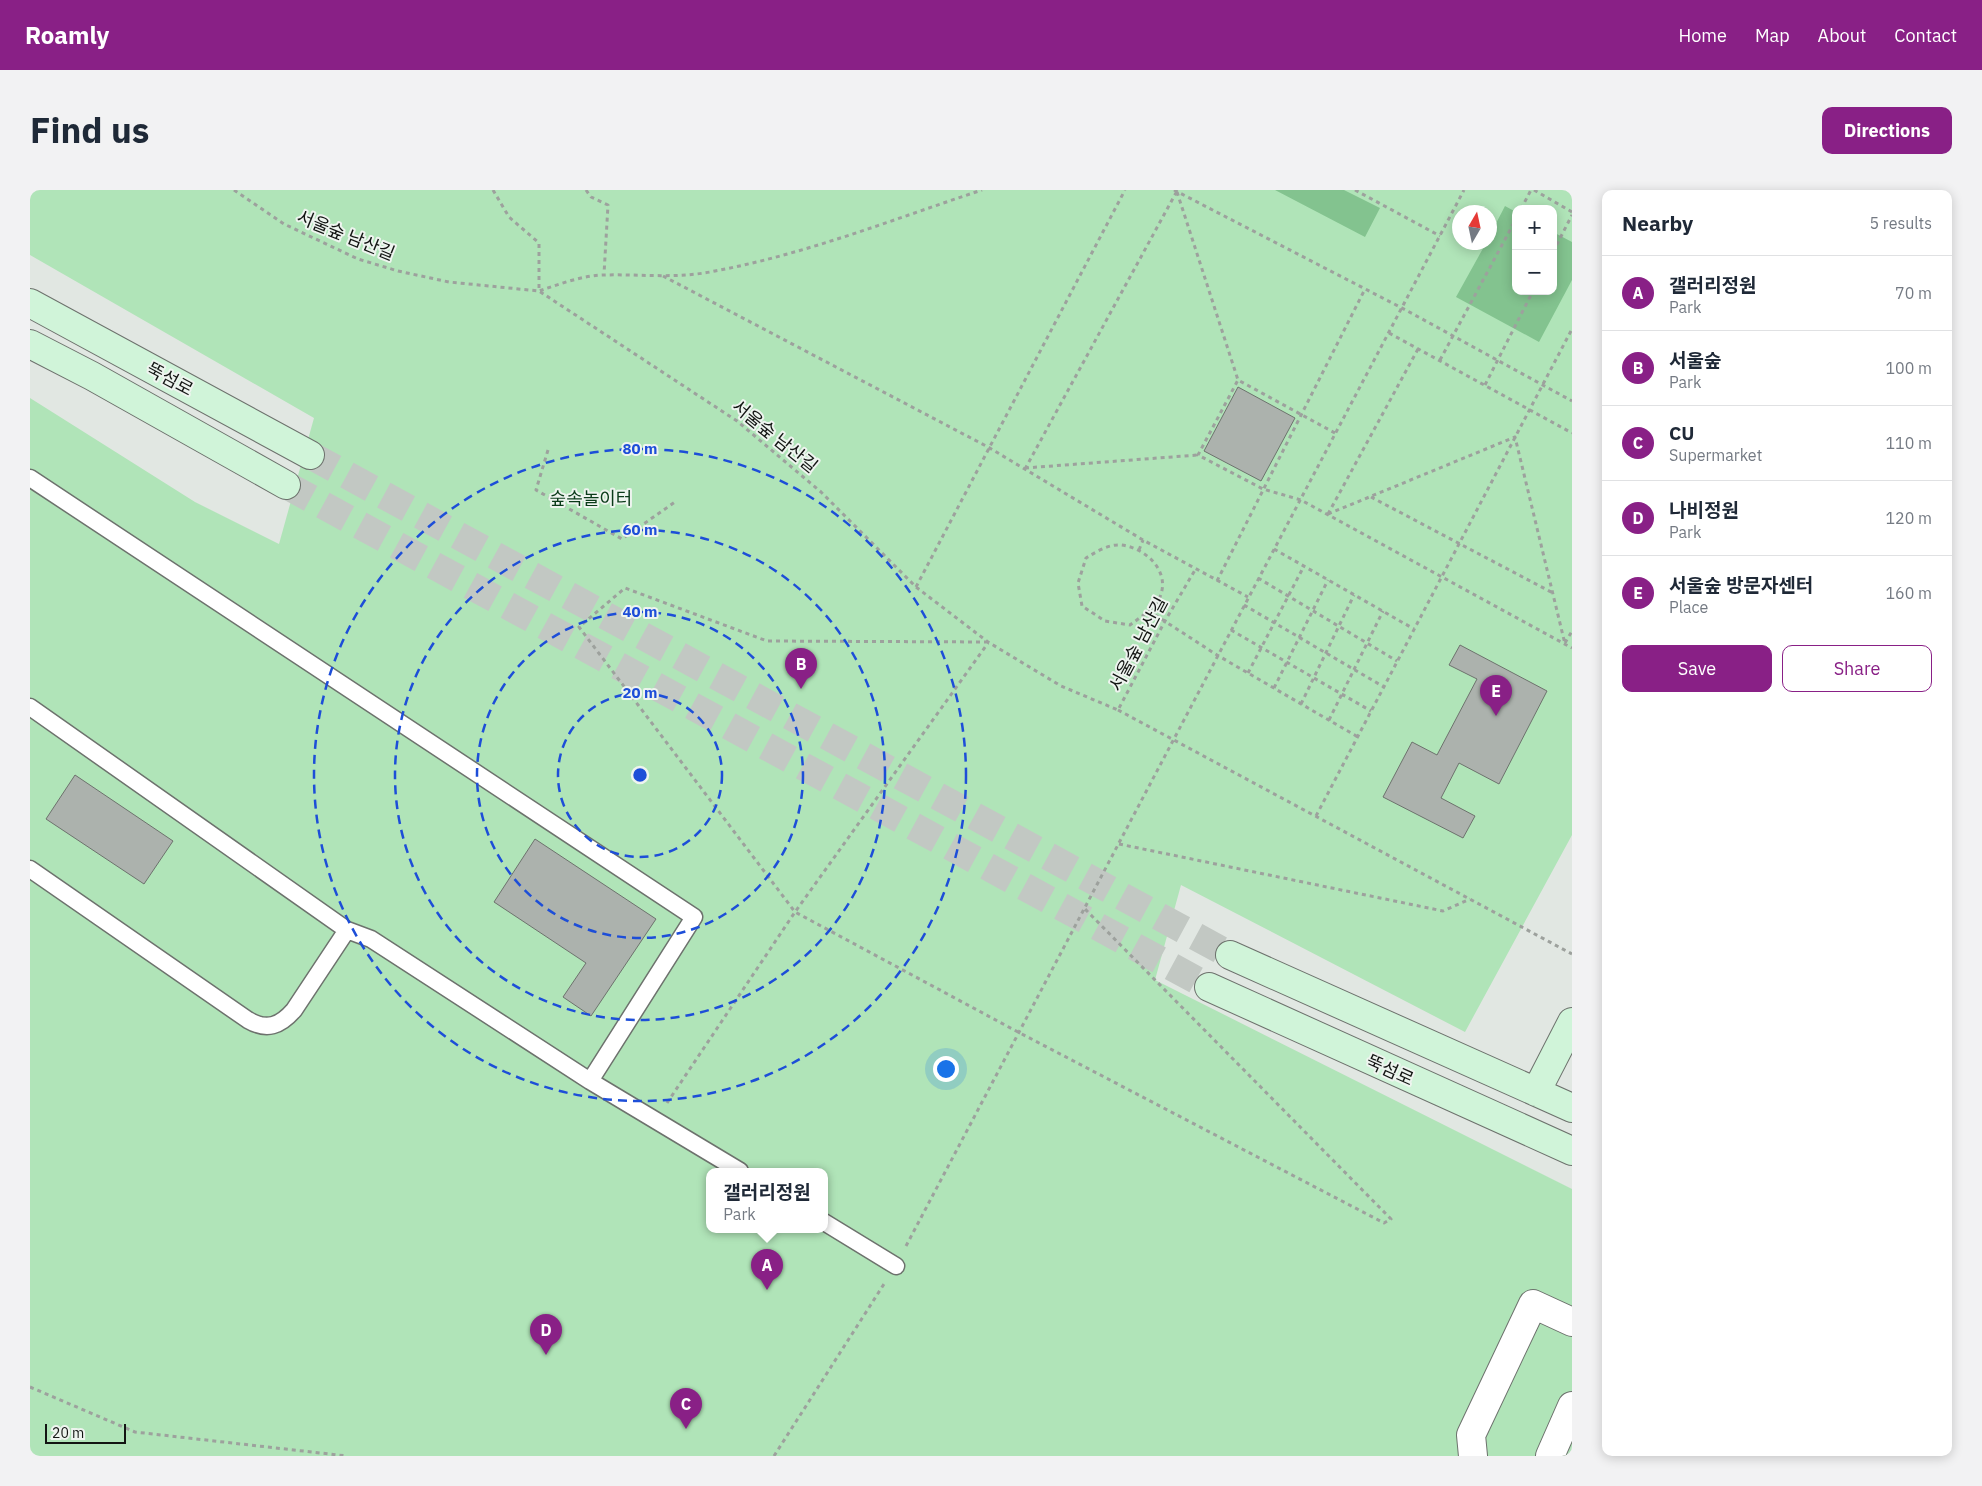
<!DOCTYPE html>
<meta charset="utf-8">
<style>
:root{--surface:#fff;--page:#f2f2f3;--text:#1f2937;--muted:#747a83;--line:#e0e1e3;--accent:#892086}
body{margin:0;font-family:"IBM Plex Sans","Noto Sans KR",sans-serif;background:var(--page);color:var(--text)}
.controls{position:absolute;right:15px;top:15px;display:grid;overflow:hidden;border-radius:10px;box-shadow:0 2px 12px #0003}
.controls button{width:45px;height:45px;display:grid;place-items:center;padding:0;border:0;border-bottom:1px solid var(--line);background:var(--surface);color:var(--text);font:25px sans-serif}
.compass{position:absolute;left:1422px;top:15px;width:45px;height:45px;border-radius:50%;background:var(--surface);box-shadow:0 2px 12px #0003;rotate:9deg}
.scale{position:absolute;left:15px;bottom:12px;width:81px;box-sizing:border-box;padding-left:5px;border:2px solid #131513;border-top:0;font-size:14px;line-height:18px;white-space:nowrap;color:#131513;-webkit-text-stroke:4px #eef4ef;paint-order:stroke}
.you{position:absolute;left:915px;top:878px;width:18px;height:18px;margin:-12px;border:4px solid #fff;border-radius:50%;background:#1a73e8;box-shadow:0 0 0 8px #1a73e833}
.badge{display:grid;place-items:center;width:32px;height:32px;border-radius:50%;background:var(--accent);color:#fff;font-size:16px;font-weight:700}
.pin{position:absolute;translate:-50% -41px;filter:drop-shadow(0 1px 2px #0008)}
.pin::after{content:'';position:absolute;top:26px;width:18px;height:15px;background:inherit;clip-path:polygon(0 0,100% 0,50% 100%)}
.popup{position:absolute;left:676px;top:978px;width:122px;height:65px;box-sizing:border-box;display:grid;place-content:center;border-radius:10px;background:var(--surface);filter:drop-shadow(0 1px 4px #0005);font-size:16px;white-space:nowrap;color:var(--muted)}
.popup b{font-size:19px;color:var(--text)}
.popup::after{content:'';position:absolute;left:50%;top:100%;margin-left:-10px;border:10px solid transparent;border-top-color:var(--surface)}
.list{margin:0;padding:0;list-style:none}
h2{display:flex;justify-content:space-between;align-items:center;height:65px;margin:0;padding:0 20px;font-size:21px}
h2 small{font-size:16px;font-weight:400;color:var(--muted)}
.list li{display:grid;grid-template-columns:32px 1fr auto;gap:15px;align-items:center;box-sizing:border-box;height:75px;padding:0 20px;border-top:1px solid var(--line)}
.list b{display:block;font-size:19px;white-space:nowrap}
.list p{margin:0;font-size:16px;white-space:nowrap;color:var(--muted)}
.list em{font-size:16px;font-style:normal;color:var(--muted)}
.actions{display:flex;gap:10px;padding:15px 20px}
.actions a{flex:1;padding:11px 0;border:1px solid var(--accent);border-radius:10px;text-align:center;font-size:18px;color:var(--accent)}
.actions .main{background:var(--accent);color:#fff}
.map{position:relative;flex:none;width:1542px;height:1266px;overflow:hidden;border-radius:10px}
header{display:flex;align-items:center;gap:30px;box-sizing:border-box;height:70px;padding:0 25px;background:var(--accent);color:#fff}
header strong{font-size:24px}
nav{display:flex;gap:28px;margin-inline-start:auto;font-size:18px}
.intro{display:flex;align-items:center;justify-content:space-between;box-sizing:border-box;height:120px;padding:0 30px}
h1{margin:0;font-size:35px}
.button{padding:12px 22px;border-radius:10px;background:var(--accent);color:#fff;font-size:18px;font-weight:700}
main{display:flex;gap:30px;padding:0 30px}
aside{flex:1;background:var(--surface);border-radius:10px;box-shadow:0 2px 12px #0003}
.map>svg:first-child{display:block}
</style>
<header>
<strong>Roamly</strong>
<nav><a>Home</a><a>Map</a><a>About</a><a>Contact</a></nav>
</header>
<div class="intro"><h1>Find us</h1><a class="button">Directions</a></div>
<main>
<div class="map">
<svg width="1542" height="1266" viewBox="0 0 1542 1266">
<rect width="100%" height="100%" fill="#e1e7e2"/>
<!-- green -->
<path fill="#b0e4b8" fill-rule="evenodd" d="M 0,0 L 1542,0 L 1542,645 L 1435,842 L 1151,695 L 1125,790 L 1542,999 L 1542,1266 L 0,1266 L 0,208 L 165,312 L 249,354 L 284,228 L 0,65 ZM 1486,19 L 1523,19 L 1523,101 L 1486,101 ZM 1430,22 L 1460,22 L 1460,52 L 1430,52 ZM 680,981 L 794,981 L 794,1039 L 680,1039 Z"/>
<!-- water -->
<path fill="#83c38f" d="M 1245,0 L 1314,0 L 1350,18 L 1335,47 Z
M 1475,16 L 1486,22 L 1486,101 L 1523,101 L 1523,42 L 1542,52 L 1542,90 L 1509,152 L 1426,107 L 1456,53 L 1460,52 L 1460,45 Z"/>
<!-- building -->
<path fill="#acb2ad" stroke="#6d726d" d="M 1208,197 L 1265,228 L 1231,291 L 1174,261 Z
M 1430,455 L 1517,501 L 1469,594 L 1429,573 L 1411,608 L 1445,626 L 1433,648 L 1353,607 L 1382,552 L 1407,565 L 1447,489 L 1419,475 Z
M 45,585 L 143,651 L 114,694 L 16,629 Z
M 505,649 L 626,729 L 561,826 L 533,807 L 556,773 L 464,712 Z"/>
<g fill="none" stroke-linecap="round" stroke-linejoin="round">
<!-- secondary-tunnel -->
<path stroke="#c2c8c3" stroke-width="28" stroke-dasharray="28 14" stroke-linecap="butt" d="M 280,265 L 1200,765
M 256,295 L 1179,797"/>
<!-- service casing -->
<g stroke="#6d726d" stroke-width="19">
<path id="service" d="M 0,288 L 664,727 L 560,891
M 0,517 L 317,740 L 341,749 L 560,891 L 710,981
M 0,679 L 218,830 C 237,841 250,836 264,820 L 317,740
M 794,1032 L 866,1076"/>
</g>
<!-- minor casing -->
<g stroke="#6d726d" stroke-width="30">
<path id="minor" d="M 1443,1266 L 1441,1245 L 1503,1114 L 1542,1132
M 1520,1266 L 1542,1216"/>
</g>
<!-- secondary casing -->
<g stroke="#6d726d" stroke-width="30">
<path id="secondary" d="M 0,113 L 280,265
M 0,154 L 62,186 L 256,295
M 1200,765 L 1542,918
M 1179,797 L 1542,961
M 1506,902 L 1542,832"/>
</g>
<!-- path -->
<path stroke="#9da19d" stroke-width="3" stroke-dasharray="4 4" stroke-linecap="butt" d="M 204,0 L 254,34 L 328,69 L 368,81 L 419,92 L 509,101 L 707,231 L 791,302 L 886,397 L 958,452 L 1031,496 L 1088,520 L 1135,431 L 1165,380
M 463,0 L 479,27 L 509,53 L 509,101 C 530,94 553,85 575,85 C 612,84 648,89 685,81 C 776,64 864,29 952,0
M 556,0 L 561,7 L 578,15 L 574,84
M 1144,0 L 1372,118 L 1542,211
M 1325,0 L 1410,46
M 1504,0 L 1542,22
M 1147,2 L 1208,190
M 1491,19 L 1501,0
M 1523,62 L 1542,25
M 633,86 L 958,257 L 1113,350 L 1218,407
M 1359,143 L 1542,243
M 1410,170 L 1486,29
M 1455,195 L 1503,101
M 1305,243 L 1208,190 L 1168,265 L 1233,299 L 1271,310 L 1542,458
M 518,260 L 506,300 L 592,349 L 645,312
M 995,278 L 1168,265
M 995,279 L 1147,1
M 1341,307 L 1523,403
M 1298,324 L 1485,247 L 1535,454
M 1298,324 L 1388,159
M 1244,359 L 1384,439
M 1109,360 L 1113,350
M 1228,388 L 1367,471
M 1187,391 L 1335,99
M 886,397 L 1095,0
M 1214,415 L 1354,497
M 1119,421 C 1122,417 1127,413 1129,409 C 1142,383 1117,358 1091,355 C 1078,354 1066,362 1056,368 L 1048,393 L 1052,416 L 1075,431 L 1100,435 L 1119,421 L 1187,465 L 1328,547
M 1201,440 L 1341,521
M 958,452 L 737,451 L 595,398 L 549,437 L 765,722 L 988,842 L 1354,1033 L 1361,1029 L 1054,718
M 1535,453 L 1542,441
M 1218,483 L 1274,376
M 1244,498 L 1298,390
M 1271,514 L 1324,405
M 1088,520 L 1542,764
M 1299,530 L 1353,421
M 1286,626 L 1542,139
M 1089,654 L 1413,721 L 1440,709
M 637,913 L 765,722 L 958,453
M 876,1056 L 1434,0
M 0,1197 L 105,1242 L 317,1266
M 744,1266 L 854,1094"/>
<!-- service -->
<use href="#service" stroke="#fff" stroke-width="16"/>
<!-- minor -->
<use href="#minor" stroke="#fff" stroke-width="28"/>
<!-- secondary -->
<use href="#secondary" stroke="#d0f4d9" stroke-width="28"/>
</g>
<!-- distance rings -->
<g fill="none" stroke="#1d4ed8" stroke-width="2.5" stroke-dasharray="9 6">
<circle cx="610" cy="585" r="82"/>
<circle cx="610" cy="585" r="163"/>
<circle cx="610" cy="585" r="245"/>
<circle cx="610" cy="585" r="326"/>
</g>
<g text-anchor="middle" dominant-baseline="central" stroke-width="4" stroke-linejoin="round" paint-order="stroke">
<!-- street labels -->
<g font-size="18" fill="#131513" stroke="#eef4ef">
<text transform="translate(316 45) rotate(22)">서울숲 남산길</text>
<text transform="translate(140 189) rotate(28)">뚝섬로</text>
<text transform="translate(745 246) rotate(39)">서울숲 남산길</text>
<text transform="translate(1108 454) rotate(-62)">서울숲 남산길</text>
<text transform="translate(1360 880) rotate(24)">뚝섬로</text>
</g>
<!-- park labels -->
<g font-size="18" fill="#0a3b19" stroke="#eef4ef">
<text x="561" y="308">숲속놀이터</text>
</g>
</g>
<circle cx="610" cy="585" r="8" fill="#1d4ed8" stroke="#eef4ef" stroke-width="2.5"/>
<g font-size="15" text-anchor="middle" font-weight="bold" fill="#1d4ed8" stroke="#eef4ef" stroke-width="4" stroke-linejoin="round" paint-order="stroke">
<text x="610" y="264">80 m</text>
<text x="610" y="345">60 m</text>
<text x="610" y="427">40 m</text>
<text x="610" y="508">20 m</text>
</g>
</svg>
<div class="controls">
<button>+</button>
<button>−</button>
</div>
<svg class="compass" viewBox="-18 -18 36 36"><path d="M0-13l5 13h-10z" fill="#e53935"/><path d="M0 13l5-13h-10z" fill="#747a83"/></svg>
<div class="scale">20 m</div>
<div class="you"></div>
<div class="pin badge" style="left:737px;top:1100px">A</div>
<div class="popup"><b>갤러리정원</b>Park</div>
<div class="pin badge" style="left:771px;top:499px">B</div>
<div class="pin badge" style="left:656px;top:1239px">C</div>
<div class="pin badge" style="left:516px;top:1165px">D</div>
<div class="pin badge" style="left:1466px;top:526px">E</div>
</div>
<aside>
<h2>Nearby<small>5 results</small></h2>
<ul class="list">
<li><span class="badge">A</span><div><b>갤러리정원</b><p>Park</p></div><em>70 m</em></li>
<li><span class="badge">B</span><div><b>서울숲</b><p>Park</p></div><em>100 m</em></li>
<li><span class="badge">C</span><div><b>CU</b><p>Supermarket</p></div><em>110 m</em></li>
<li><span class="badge">D</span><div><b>나비정원</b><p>Park</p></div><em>120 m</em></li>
<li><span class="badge">E</span><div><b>서울숲 방문자센터</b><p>Place</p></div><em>160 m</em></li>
</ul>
<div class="actions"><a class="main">Save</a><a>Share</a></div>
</aside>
</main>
